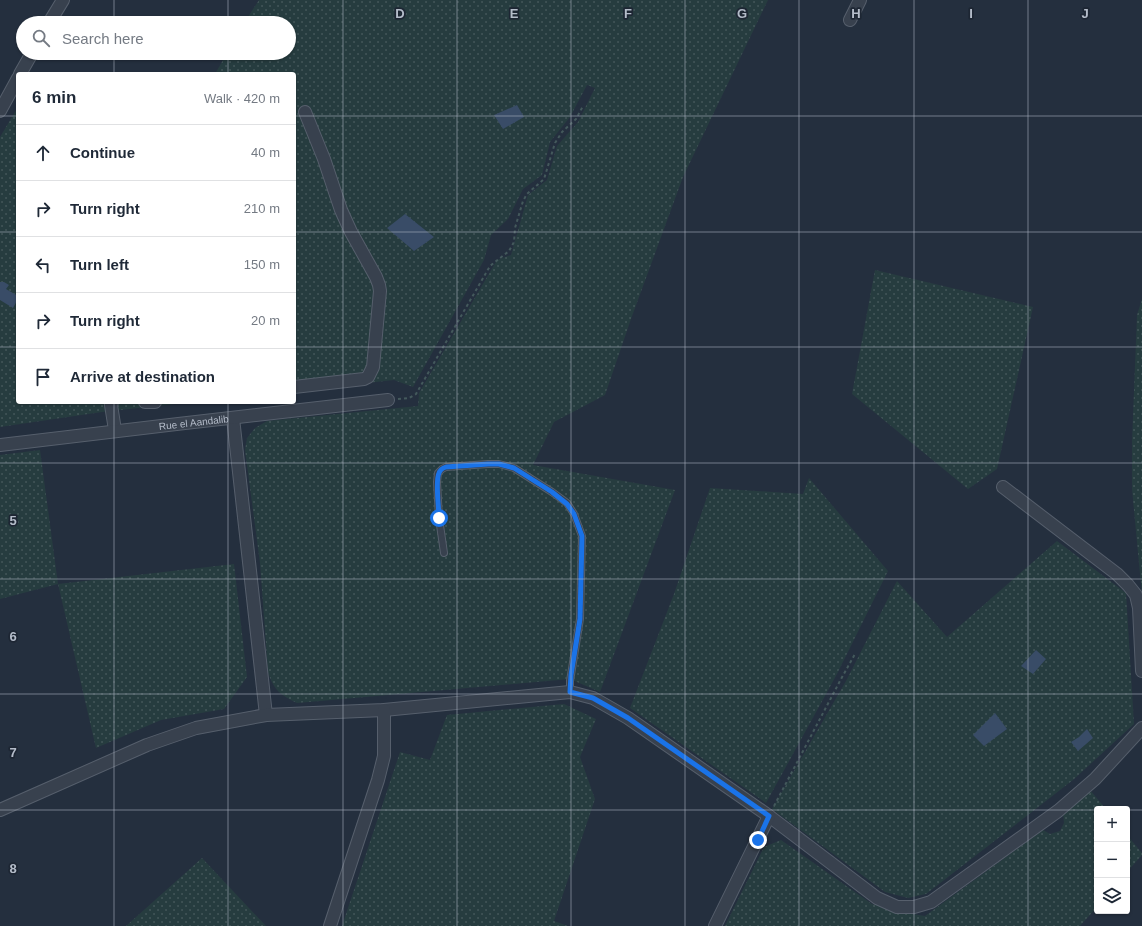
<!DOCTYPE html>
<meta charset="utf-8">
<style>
:root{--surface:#fff;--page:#f2f2f3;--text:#1f2937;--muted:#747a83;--line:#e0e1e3}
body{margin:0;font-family:Helvetica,sans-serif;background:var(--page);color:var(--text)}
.controls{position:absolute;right:12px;bottom:12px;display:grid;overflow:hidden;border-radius:4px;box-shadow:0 1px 3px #0004}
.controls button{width:36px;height:36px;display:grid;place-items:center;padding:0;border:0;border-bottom:1px solid var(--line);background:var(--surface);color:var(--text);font:20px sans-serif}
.stop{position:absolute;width:12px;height:12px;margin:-9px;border:3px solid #1a73e8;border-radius:50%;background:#fff}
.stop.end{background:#1a73e8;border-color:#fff;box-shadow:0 1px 4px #0008}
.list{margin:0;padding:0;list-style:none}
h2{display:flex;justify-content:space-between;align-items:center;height:52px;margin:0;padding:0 16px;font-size:17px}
h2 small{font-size:13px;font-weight:400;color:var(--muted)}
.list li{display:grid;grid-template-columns:26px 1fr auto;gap:12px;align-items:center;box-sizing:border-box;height:56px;padding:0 16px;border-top:1px solid var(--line)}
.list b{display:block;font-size:15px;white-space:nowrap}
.list em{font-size:13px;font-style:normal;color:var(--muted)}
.icon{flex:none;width:22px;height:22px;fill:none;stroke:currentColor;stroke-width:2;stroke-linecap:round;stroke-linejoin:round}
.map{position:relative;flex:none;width:1142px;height:926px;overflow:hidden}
.search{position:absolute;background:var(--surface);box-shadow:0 1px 3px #0004;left:16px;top:16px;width:280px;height:44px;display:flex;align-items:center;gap:10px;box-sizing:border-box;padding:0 14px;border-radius:22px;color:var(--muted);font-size:15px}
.panel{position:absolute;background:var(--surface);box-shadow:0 1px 3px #0004;left:16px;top:72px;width:280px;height:332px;border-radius:4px}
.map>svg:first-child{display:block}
</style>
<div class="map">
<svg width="1142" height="926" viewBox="0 0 1142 926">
<defs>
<pattern id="garden-dots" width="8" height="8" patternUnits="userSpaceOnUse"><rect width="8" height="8" fill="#263c3f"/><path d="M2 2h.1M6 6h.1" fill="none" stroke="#435659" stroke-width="1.8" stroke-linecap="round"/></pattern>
</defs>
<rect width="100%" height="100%" fill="#242f3e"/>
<!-- garden -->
<path fill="url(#garden-dots)" d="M 259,0 L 768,0 L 683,177 L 631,319 L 605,395 L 554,422 L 533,465 L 675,490 L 600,692 L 570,679 L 297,703 C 281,695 274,691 268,672 L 260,563 L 245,450 L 247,438 L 255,428 L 267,421 L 418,406 L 419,393 L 497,260 L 511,255 L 528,195 L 547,180 L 557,146 L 578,122 L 595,88 L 587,85 L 570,117 L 550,142 L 542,175 L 523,189 L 508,219 L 491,235 L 484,260 L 413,387 L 394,380 L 294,391 L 294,74 L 215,74 L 227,53 L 289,53 L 289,23 L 244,23 Z
M 18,107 L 18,402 L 193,402 L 102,412 L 0,427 L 0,137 Z
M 875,270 L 1033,307 L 997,469 L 968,489 L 852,394 Z
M 1142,299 L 1142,595 L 1132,489 L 1132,441 L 1137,315 Z
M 40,450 L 58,584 L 234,564 L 247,677 L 224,709 L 161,720 L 96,748 L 58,584 L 0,599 L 0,455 Z
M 809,478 L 888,571 L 837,674 L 766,803 L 630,708 L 674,594 L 710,488 L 803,494 Z
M 1057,541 L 1126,593 L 1134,724 L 1073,780 L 926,894 L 908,898 L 885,892 L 772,809 L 846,681 L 897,581 L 947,637 Z
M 564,704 L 596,719 L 580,757 L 595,799 L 554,921 L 568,926 L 342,926 L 400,752 L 430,760 L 447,715 Z
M 1090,790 L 1106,809 L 1097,809 L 1097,907 L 1080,926 L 725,926 L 764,847 L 781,840 L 872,904 L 906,913 L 925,916 L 1043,830 L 1050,834 L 1060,831 L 1064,823 L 1063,813 Z
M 1127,835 L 1142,853 L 1142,855 L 1127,872 Z
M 202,858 L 266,926 L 126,926 Z"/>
<!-- water -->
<path fill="#394c67" d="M 517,105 L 524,117 L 503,129 L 494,115 Z
M 405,214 L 434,237 L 414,251 L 387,228 Z
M 0,282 L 4,282 L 9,285 L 6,289 L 18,296 L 18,299 L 13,308 L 0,300 Z
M 1036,650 L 1046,659 L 1033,674 L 1021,666 Z
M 995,713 L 1007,729 L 984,746 L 973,735 Z
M 1087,729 L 1093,738 L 1078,751 L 1071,742 L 1079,737 Z"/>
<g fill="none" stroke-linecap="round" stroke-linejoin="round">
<!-- service casing -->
<g stroke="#565f6c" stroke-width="8">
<path id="service" d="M 444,553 L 439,518 L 437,482 L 438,473 L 442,469 L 446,467 L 488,464 L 499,464 L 514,468 L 552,492 L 567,503 L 574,514 L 582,536 L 580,619 L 570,681 L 570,692"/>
</g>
<!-- minor casing -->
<g stroke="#565f6c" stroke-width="14">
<g id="minor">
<path d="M 850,20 L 860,0"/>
<path d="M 49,23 L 63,0"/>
<path d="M 20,74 L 32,53"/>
<path d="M 0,111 L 18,78"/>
<path d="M 294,387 L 364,379 L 368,377 L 373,367 L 380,291 L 379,285 L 376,277 L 351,232 L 341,210 L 324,159 L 305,112"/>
<path d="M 112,402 L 111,405 L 115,430"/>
<path d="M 145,402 L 155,402"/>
<path d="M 233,418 L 266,715"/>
<path id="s1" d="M 0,445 C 129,429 259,415 388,400"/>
<path d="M 1003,487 L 1117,574 L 1128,585 L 1136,595 L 1139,608 L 1142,671"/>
<path d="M 0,810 L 147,745 L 196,728 L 266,715 L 384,710 L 570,692 L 593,698 L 628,718 L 769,816 L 877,898 L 897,907 L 914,907 L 931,902 L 1058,811 L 1095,779 L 1142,728"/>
<path d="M 330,926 L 378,780 L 384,756 L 384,710"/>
<path d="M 715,926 L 769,816"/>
</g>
</g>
<!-- path -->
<path stroke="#44595c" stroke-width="2" stroke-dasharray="3 3" stroke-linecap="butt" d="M 398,399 L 409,398 L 416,394 L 490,266 L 509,251 L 514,242 L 515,228 L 523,201 L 527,194 L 544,179 L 555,143 L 562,132 L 576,119 L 583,106
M 774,806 L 841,679 L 855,654"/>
<!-- service -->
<use href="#service" stroke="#38414e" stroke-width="6"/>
<!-- minor -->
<use href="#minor" stroke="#38414e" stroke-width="12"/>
</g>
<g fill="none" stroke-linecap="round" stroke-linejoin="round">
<!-- route -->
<path stroke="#1a73e8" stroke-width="5" d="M 439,518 C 439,508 435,481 439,473 C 440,470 443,468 446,467 L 488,464 L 499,464 L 514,468 L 552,492 L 567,504 L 574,514 L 582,536 L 580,619 L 571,675 L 570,692 L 593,698 L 628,718 L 769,816 L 758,840"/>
</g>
<!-- grid -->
<path fill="none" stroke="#b4bcc9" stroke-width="1" stroke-opacity="0.55" d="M 114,0 L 114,23M 228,0 L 228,23M 343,0 L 343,926M 457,0 L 457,926M 571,0 L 571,926M 685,0 L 685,926M 799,0 L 799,926M 914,0 L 914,926M 1028,0 L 1028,926M 114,53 L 114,74M 228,53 L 228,74M 0,116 L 18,116M 294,116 L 1142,116M 0,232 L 18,232M 294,232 L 1142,232M 0,347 L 18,347M 294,347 L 1142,347M 114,402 L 114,926M 228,402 L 228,926M 0,463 L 1142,463M 0,579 L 1142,579M 0,694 L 1142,694M 0,810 L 1097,810M 1127,810 L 1142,810"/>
<g text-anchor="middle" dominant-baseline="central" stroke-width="3.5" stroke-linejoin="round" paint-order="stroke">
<!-- street labels -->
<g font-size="10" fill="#b4bcc9" stroke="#1d2633">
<text stroke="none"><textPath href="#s1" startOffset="195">Rue el Aandalib</textPath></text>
</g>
</g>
<g font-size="13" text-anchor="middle" font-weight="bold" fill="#b4bcc9" stroke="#1d2633" stroke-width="3.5" stroke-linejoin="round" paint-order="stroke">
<text x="400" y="18">D</text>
<text x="514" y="18">E</text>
<text x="628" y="18">F</text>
<text x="742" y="18">G</text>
<text x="856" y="18">H</text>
<text x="971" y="18">I</text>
<text x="1085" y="18">J</text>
<text x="13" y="525">5</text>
<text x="13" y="641">6</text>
<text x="13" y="757">7</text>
<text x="13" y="873">8</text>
</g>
</svg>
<div class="controls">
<button>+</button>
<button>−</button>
<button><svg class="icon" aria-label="layers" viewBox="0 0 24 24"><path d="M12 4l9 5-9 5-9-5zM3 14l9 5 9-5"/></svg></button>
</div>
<div class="stop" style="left:439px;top:518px"></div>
<div class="stop end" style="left:758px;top:840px"></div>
<div class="search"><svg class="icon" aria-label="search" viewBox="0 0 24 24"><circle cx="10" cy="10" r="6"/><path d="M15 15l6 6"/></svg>Search here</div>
<section class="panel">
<h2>6 min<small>Walk · 420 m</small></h2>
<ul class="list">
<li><svg class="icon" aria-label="ahead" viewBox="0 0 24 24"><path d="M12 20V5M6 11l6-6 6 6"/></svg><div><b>Continue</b></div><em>40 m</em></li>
<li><svg class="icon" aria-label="right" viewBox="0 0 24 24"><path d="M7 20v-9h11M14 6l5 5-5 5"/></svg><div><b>Turn right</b></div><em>210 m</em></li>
<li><svg class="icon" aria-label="left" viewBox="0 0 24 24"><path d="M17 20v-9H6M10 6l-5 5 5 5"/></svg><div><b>Turn left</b></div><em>150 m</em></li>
<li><svg class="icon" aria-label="right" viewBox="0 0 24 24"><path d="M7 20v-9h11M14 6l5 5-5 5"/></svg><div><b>Turn right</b></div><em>20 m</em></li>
<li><svg class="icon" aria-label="arrive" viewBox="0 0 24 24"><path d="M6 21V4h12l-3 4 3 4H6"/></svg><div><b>Arrive at destination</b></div></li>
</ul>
</section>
</div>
